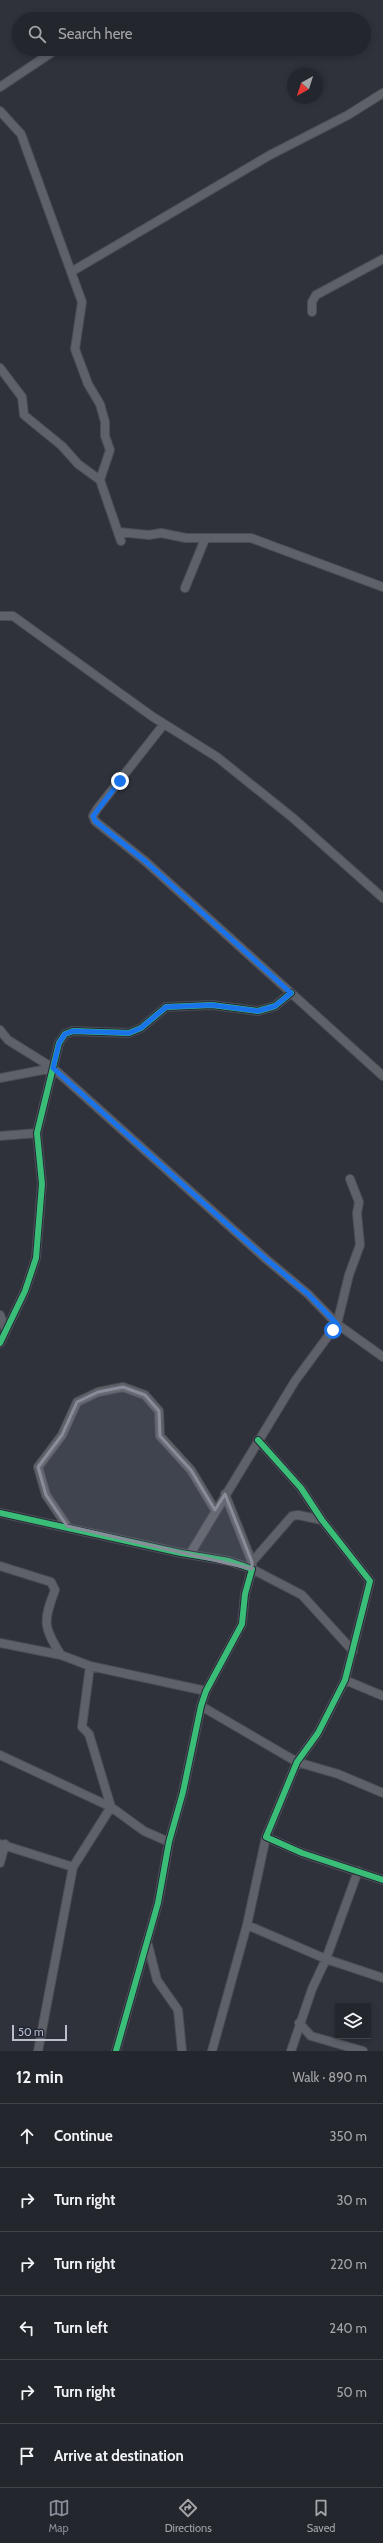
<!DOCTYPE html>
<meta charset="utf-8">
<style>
:root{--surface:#23262c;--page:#2f3238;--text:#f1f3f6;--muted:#a3a5a9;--line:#404348;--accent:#898d99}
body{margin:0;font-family:Cabin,sans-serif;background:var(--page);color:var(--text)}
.controls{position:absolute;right:12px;bottom:12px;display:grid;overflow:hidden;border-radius:0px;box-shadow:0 2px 6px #0003}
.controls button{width:36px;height:36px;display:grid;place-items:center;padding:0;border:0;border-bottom:1px solid var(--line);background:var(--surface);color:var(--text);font:20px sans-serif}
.compass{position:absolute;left:287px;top:68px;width:36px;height:36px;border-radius:50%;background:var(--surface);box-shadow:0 2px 6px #0003;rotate:219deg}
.scale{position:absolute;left:12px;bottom:10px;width:55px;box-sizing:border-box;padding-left:4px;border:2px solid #babecb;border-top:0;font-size:11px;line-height:14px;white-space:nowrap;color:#babecb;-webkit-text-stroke:3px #222736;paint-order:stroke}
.stop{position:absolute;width:12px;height:12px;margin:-9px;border:3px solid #1a73e8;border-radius:50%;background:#fff}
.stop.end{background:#1a73e8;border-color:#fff;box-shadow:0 1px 4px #0008}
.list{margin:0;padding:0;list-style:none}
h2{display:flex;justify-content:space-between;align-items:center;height:52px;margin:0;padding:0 16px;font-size:17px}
h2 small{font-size:13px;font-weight:400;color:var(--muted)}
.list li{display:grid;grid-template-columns:26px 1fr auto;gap:12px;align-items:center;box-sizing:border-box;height:64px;padding:0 16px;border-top:1px solid var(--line)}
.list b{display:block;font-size:15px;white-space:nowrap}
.list em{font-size:13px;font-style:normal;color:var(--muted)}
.icon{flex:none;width:22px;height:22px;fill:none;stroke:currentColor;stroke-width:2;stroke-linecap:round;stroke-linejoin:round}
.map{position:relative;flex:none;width:383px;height:2051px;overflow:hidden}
.search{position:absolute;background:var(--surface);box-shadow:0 2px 6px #0003;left:12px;right:12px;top:12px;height:44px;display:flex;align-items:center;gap:10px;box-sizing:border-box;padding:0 14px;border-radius:22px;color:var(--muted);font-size:15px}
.sheet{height:436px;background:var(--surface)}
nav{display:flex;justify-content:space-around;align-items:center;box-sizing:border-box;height:56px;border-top:1px solid var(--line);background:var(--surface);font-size:11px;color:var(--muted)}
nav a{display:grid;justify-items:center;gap:2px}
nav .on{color:var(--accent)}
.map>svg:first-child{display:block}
</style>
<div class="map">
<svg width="383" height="2051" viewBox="0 0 383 2051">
<rect width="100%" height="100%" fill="#2f323b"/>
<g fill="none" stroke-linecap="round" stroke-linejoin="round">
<!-- minor casing -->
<g stroke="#4b4d54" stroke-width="10">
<path id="minor" d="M 0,87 L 57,49
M 0,111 L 21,134 L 82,302 L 75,349 L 88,384 L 100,404 L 105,422 L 105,436 L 110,450 L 100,480 L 121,541
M 71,272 L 270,155 L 348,115 L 383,93
M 312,312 L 312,302 L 316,295 L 383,259
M 0,368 L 22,397 L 24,415 L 62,446 L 78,464 L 100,480
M 119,532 L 149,535 L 161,533 L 186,538 L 251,538 L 383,587
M 185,588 L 205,539
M 0,616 L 13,616 L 153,717 L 217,757 L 293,818 L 383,898
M 164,724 L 97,809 L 93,816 L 95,821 L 145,861 L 383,1076
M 0,1030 L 8,1040 L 53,1068 L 266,1259 L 308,1294 L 337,1324 L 383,1357
M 0,1078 L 53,1068
M 0,1136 L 37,1133
M 0,1315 L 6,1331
M 0,1343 L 25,1291 L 36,1258 L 42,1184 L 37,1133 L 59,1043 L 65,1034 L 73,1031 L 129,1033 L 141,1028 L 166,1007 L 212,1005 L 258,1011 L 275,1006 L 291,993
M 258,1440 L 301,1488 L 322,1520 L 370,1581 L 345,1680 L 318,1733 L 297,1762 L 266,1837 L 302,1853 L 383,1880
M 225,1494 L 252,1562
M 0,1513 L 181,1553 L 229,1561 L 252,1569 L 245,1594 L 242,1624 L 206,1691 L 201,1706 L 183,1792 L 169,1842 L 158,1903 L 116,2051
M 322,1520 L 298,1515 L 292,1516 L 252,1562 L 252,1569 L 302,1595 L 353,1651
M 67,1526 L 46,1495 L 38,1467 L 62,1435 L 77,1402 L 98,1392 L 123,1387 L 145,1395 L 159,1411 L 160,1436 L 191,1470 L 215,1510
M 190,1554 L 295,1381 L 337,1324 L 349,1275 L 360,1245 L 357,1213 L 359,1202 L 350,1179
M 0,1566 L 51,1582 L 55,1590 C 43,1621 43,1627 61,1655
M 0,1643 L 61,1655 L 90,1666 L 206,1691
M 345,1680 L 383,1696
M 201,1706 L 297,1762 L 338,1774 L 383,1793
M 0,1755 L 111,1807 L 144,1831 L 169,1842
M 0,1844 L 73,1867
M 0,1863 L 5,1844
M 247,1925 L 326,1959 L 358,1871
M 148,1945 L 157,1980 L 178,2010 L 182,2051
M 299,2023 L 311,2036 L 363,2051
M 38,2051 L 73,1867 L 111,1807 L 89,1734 L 82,1727 L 90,1666
M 212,2051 L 247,1925 L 266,1837
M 291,2051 L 312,1989 L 326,1959 L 383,1978"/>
</g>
<!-- minor -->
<use href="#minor" stroke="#5f6169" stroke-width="8"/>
<!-- cycleway casing -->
<g stroke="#222736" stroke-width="8">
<path id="cycleway" d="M 0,1343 L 25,1291 L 36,1258 L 42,1184 L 37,1133 L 59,1043 L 65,1034 L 73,1031 L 129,1033 L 141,1028 L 166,1007 L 212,1005 L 258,1011 L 275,1006 L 291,993
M 258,1440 L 301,1488 L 322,1520 L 370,1581 L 345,1680 L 318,1733 L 297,1762 L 266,1837 L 302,1853 L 383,1880
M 0,1513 L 181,1553 L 229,1561 L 252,1569 L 245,1594 L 242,1624 L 206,1691 L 201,1706 L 183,1792 L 169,1842 L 158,1903 L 116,2051"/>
</g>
<!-- cycleway -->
<use href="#cycleway" stroke="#3abd76" stroke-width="6"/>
</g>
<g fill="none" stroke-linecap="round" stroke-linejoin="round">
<!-- route -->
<path stroke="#1a73e8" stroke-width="5" d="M 120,781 L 93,816 L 95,821 L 145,861 L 291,993 L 275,1006 L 258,1011 L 212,1005 L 166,1007 L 141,1028 L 129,1033 L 73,1031 L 65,1034 L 59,1043 L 53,1068 L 266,1259 L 308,1294 L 337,1324 L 333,1330"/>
</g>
<!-- marked area -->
<path fill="#898d99" fill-opacity="0.2" stroke="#898d99" stroke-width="3" stroke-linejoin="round" d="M 123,1387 L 145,1395 L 159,1411 L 160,1436 L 191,1470 L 215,1510 L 225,1494 L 252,1562 L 252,1569 L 67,1526 L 46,1495 L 38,1467 L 62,1435 L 77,1402 L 98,1392 Z"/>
</svg>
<div class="controls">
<button><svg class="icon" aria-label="layers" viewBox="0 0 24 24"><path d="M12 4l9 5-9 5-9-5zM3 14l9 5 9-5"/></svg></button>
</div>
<svg class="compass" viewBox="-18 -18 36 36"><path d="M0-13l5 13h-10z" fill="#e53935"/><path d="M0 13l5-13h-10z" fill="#a3a5a9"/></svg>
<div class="scale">50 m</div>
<div class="stop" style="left:333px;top:1330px"></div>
<div class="stop end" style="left:120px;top:781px"></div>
<div class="search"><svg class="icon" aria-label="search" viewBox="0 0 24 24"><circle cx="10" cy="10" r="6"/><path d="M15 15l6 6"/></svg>Search here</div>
</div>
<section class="sheet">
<h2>12 min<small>Walk · 890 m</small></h2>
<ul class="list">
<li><svg class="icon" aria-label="ahead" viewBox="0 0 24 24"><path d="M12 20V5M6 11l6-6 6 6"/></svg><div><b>Continue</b></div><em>350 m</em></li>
<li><svg class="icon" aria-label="right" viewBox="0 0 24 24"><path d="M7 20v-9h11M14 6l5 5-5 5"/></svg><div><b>Turn right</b></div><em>30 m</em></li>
<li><svg class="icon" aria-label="right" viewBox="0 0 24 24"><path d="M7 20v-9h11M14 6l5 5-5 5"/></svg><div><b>Turn right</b></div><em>220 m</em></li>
<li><svg class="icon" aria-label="left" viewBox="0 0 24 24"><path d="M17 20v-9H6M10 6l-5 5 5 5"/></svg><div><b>Turn left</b></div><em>240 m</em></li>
<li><svg class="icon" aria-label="right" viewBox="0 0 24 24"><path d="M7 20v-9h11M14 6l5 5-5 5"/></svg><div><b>Turn right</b></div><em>50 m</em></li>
<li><svg class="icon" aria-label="arrive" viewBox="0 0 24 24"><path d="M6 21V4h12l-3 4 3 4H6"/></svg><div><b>Arrive at destination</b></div></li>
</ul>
</section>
<nav>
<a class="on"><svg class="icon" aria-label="map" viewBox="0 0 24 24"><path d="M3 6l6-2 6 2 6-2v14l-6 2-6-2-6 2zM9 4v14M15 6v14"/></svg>Map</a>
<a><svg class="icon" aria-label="directions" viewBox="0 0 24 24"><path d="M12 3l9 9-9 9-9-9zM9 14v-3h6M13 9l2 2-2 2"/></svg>Directions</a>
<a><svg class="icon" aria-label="saved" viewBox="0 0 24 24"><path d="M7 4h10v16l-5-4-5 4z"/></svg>Saved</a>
</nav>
